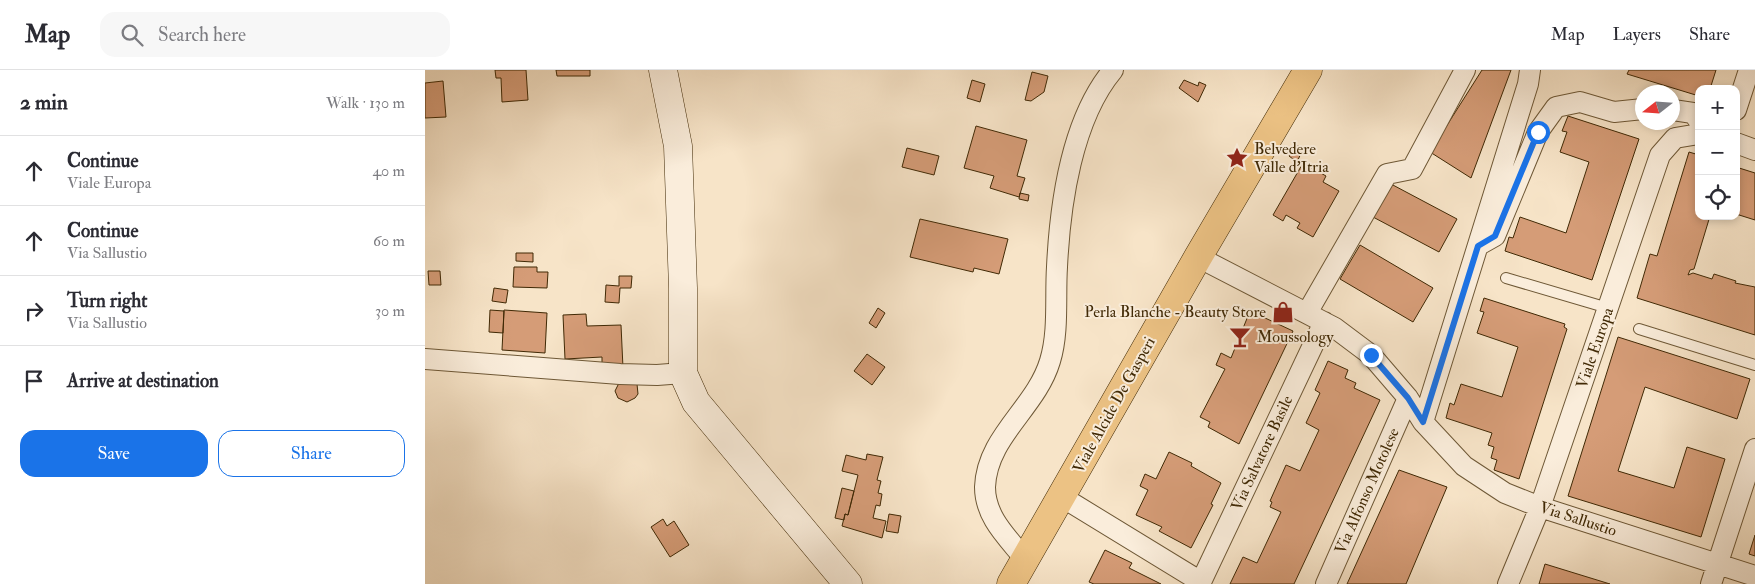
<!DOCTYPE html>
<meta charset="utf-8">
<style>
:root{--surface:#fff;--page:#f7f7f7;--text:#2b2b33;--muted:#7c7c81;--line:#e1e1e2;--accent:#1a73e8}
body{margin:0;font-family:"IM FELL Double Pica",serif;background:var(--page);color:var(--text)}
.controls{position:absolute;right:15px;top:15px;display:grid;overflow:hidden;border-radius:10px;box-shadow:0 2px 8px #0003}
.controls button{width:45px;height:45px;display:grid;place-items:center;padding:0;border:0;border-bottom:1px solid var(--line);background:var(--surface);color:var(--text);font:25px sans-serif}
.compass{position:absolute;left:1210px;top:15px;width:45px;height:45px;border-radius:50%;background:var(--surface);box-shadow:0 2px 8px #0003;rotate:253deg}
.stop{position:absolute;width:15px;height:15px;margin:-11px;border:4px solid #1a73e8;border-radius:50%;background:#fff}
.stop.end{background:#1a73e8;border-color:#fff;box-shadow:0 1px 5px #0008}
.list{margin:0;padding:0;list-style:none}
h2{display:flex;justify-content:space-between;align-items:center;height:65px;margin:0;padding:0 20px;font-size:21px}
h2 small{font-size:16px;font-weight:400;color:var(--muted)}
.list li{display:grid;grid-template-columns:32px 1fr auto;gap:15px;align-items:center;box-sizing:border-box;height:70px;padding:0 20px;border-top:1px solid var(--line)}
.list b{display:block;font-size:19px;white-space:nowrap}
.list p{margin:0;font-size:16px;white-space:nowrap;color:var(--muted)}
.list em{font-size:16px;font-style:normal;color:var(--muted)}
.actions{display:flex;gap:10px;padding:15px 20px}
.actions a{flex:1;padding:11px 0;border:1px solid var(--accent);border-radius:15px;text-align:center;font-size:18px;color:var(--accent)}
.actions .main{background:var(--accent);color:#fff}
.icon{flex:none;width:28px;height:28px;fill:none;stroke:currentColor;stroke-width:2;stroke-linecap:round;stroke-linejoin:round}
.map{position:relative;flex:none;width:1330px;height:514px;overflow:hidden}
header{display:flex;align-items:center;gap:30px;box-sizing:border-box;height:70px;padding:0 25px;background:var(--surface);border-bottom:1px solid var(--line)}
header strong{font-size:24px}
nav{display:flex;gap:28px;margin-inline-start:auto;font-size:18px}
.search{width:350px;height:45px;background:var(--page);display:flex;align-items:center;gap:12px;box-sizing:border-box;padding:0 18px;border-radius:15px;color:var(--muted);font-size:19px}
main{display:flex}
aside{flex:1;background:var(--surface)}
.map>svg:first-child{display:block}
</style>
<header>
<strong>Map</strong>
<div class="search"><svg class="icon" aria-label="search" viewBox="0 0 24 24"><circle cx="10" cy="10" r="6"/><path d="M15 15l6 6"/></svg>Search here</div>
<nav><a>Map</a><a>Layers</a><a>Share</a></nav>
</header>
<main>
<aside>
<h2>2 min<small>Walk · 130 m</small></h2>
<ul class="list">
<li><svg class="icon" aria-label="ahead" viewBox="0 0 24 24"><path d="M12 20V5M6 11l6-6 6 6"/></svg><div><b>Continue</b><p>Viale Europa</p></div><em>40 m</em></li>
<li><svg class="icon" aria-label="ahead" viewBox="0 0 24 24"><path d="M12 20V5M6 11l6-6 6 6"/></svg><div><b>Continue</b><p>Via Sallustio</p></div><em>60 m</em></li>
<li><svg class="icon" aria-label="right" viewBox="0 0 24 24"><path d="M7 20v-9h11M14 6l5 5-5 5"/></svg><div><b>Turn right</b><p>Via Sallustio</p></div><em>30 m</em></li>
<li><svg class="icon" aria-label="arrive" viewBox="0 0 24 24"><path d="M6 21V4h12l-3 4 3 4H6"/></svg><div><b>Arrive at destination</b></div></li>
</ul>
<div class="actions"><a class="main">Save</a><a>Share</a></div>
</aside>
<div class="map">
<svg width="1330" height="514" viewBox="0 0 1330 514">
<rect width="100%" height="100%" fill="#f7e4c8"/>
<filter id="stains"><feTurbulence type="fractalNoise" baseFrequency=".004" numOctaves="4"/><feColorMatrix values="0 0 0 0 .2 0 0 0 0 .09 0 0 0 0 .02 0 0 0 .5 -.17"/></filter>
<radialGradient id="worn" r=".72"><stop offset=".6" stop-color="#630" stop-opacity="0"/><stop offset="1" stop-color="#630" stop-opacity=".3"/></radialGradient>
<!-- building -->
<path fill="#d59c77" stroke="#402905" d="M 70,0 L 101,0 L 103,30 L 77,32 L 76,8 L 71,8 Z
M 131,0 L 165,0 L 165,6 L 132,6 Z
M 1057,0 L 1086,0 L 1046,108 L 1005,82 Z
M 1204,0 L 1291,0 L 1285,19 L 1274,19 L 1274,26 L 1202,4 Z
M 607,2 L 623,6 L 619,22 L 606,31 L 600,30 Z
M 547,10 L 560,14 L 555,32 L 542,28 Z
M 759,10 L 773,16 L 774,12 L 781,15 L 773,32 L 754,18 Z
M 18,11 L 21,47 L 0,48 L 0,13 Z
M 1143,46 L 1214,69 L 1167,210 L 1080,181 L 1084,167 L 1088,168 L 1095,147 L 1141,163 L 1164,92 L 1135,82 L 1142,62 L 1137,61 Z
M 551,56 L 602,70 L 592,106 L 600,108 L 594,127 L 565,118 L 569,106 L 539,98 Z
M 872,76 L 875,76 L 878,79 L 872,92 L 864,86 Z
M 482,78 L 514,86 L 509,105 L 477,97 Z
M 1264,82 L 1274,85 L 1274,146 L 1285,146 L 1269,199 L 1265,200 L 1263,205 L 1268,203 L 1287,209 L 1289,204 L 1311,211 L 1310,213 L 1330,217 L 1330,265 L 1212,228 L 1225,184 L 1232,186 Z
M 878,93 L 901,106 L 898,112 L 914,121 L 888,167 L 872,158 L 875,153 L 861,145 L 858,151 L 848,145 Z
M 1311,97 L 1330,103 L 1330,150 L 1311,144 Z
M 966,114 L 1032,149 L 1014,182 L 948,147 Z
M 595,123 L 604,125 L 603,131 L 594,129 Z
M 495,149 L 583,169 L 574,204 L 549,198 L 548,202 L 485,187 Z
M 935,175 L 1008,218 L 988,252 L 915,209 Z
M 91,183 L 108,183 L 108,192 L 91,191 Z
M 89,197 L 112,197 L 112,202 L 123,202 L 122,218 L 88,217 Z
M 3,201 L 15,201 L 16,215 L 4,215 Z
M 194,206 L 207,206 L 206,218 L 195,218 L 194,233 L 180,232 L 181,215 L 194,216 Z
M 69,218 L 83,220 L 81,233 L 67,231 Z
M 1059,228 L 1140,254 L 1139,257 L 1142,259 L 1094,409 L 1069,400 L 1072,390 L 1066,388 L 1069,377 L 1063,375 L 1067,363 L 1021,348 L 1025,333 L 1029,335 L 1036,314 L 1077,327 L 1093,277 L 1052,263 L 1059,242 L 1055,241 Z
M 453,238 L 460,243 L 451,258 L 444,253 Z
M 65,240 L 79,241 L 78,263 L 64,262 Z
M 79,240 L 122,243 L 120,283 L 77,280 Z
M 825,241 L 868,261 L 814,374 L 783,357 L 785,352 L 775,347 L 800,299 L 791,295 L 796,283 L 806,288 Z
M 161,244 L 162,256 L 196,255 L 198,298 L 177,299 L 177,287 L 140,289 L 138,245 Z
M 1193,267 L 1325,309 L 1312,349 L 1220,317 L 1193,401 L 1249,418 L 1262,377 L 1300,389 L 1276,467 L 1143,426 Z
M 442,284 L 460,297 L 447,315 L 429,301 Z
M 903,291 L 923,300 L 920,308 L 931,313 L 929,318 L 955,330 L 869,514 L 805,514 L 818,487 L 832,493 L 856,442 L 845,437 L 847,432 L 845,431 L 861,395 L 875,401 L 894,360 L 881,353 L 895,323 L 890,320 Z
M 194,313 L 212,314 L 213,324 L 210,328 L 202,332 L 193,328 L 190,321 Z
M 744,382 L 767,393 L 766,396 L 796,413 L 786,434 L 788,435 L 766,478 L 734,461 L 737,457 L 711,445 L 723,420 L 715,416 L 720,404 L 731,409 Z
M 442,384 L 458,387 L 452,410 L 456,411 L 453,423 L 457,424 L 455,436 L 451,435 L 448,448 L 461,451 L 457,468 L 417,456 L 420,444 L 423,445 L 433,405 L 417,401 L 421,385 L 441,390 Z
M 974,400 L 1022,417 L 981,514 L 922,514 Z
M 417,418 L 429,421 L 423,445 L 420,444 L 419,450 L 410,448 Z
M 464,444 L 476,446 L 473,463 L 461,461 Z
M 238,449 L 242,456 L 249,451 L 264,475 L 245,487 L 226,457 Z
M 1330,465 L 1330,486 L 1324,484 Z
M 680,480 L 707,493 L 704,498 L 736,514 L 669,514 L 664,512 Z
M 1120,494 L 1185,514 L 1114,514 Z"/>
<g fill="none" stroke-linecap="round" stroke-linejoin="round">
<!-- service casing -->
<g stroke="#6e5836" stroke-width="12">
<path id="service" d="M 1081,208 L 1183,238
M 1214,259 L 1330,295"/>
</g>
<!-- minor casing -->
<g stroke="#6e5836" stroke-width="22">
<path id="minor" d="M 1248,40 L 1268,43 L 1274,51
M 1311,40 L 1324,0
M 1311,73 L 1330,80
M 1054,175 L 1070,166 L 1113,62 L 1131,37 L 1155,32 L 1189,42 L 1218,39
M 773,187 L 910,258 L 946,285 L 983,328 L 998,352 L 1039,396 L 1080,423 L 1115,437 L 1330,506
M 882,243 L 962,104 L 987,99 L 1040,0
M 0,289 L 195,304 L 232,305 L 258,303
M 998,352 L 1103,14 L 1105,0
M 637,427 L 776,512
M 599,488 C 582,467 560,447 560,417 C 562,366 611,338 625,291 C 634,262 630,227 632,197 C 635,134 647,49 688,0
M 775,514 L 899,252
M 901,514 L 983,328
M 1083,514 L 1115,437 L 1235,85 L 1250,68 L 1274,64
M 1286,514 L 1330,379"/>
</g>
<!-- secondary casing -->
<g stroke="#402905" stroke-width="29">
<path id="secondary" d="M 238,0 L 253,76 L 258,218 L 258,303 L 271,332 L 423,514"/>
</g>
<!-- primary casing -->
<g stroke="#402905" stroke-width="29">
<path id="primary" d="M 586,514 L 773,187 L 883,0"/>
</g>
<!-- service -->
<use href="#service" stroke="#faeddb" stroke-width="10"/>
<!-- minor -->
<use href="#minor" stroke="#faeddb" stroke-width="20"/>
<!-- secondary -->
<use href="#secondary" stroke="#faeddb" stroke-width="28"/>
<!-- primary -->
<use href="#primary" stroke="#ecc284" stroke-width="28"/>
</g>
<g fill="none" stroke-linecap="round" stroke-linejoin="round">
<!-- route -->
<path stroke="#1a73e8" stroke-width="6" d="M 946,285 L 983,328 L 998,352 L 1053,176 L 1070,166 L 1113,62"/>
</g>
<!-- icons -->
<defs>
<g id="sight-bare" transform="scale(1.725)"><path d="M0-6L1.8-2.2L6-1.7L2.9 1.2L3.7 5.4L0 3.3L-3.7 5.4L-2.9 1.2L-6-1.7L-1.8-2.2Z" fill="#8f2418" stroke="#faeddb" stroke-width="2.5" paint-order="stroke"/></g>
<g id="shop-bare" transform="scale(1.725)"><path d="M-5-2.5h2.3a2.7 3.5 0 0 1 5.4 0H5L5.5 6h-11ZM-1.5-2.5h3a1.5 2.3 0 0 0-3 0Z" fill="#8f2418" stroke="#faeddb" stroke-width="2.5" paint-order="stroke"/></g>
<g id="bar-bare" transform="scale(1.725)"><path d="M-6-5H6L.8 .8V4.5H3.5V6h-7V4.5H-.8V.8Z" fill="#8f2418" stroke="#faeddb" stroke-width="2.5" paint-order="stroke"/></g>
</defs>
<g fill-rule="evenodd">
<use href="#sight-bare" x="812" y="88"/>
<use href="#shop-bare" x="858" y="242"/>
<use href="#bar-bare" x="815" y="267"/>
</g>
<g text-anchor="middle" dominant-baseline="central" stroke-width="4" stroke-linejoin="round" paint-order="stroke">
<!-- poi labels -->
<g font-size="16" fill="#402905" stroke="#faeddb" text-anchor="start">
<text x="829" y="79">Belvedere<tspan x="829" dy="18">Valle d'Itria</tspan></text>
<text x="841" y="242" text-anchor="end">Perla Blanche - Beauty Store</text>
<text x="832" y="267">Moussology</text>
</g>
<!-- street labels -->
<g font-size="16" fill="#402905" stroke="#faeddb">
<text transform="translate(1170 278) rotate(-71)">Viale Europa</text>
<text transform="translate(689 335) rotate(-61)">Viale Alcide De Gasperi</text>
<text transform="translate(837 383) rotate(-65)">Via Salvatore Basile</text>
<text transform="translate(942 421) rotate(-66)">Via Alfonso Motolese</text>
<text transform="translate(1153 449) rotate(18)">Via Sallustio</text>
</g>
</g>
<rect width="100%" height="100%" filter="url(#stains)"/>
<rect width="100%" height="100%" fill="url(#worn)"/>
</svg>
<div class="controls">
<button>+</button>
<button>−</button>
<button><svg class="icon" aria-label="locate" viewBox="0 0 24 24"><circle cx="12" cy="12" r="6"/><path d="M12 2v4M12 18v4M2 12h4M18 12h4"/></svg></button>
</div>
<svg class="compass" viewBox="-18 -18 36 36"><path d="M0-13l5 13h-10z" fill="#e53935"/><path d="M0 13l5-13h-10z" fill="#7c7c81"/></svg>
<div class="stop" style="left:1113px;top:62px"></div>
<div class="stop end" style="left:946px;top:285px"></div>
</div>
</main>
